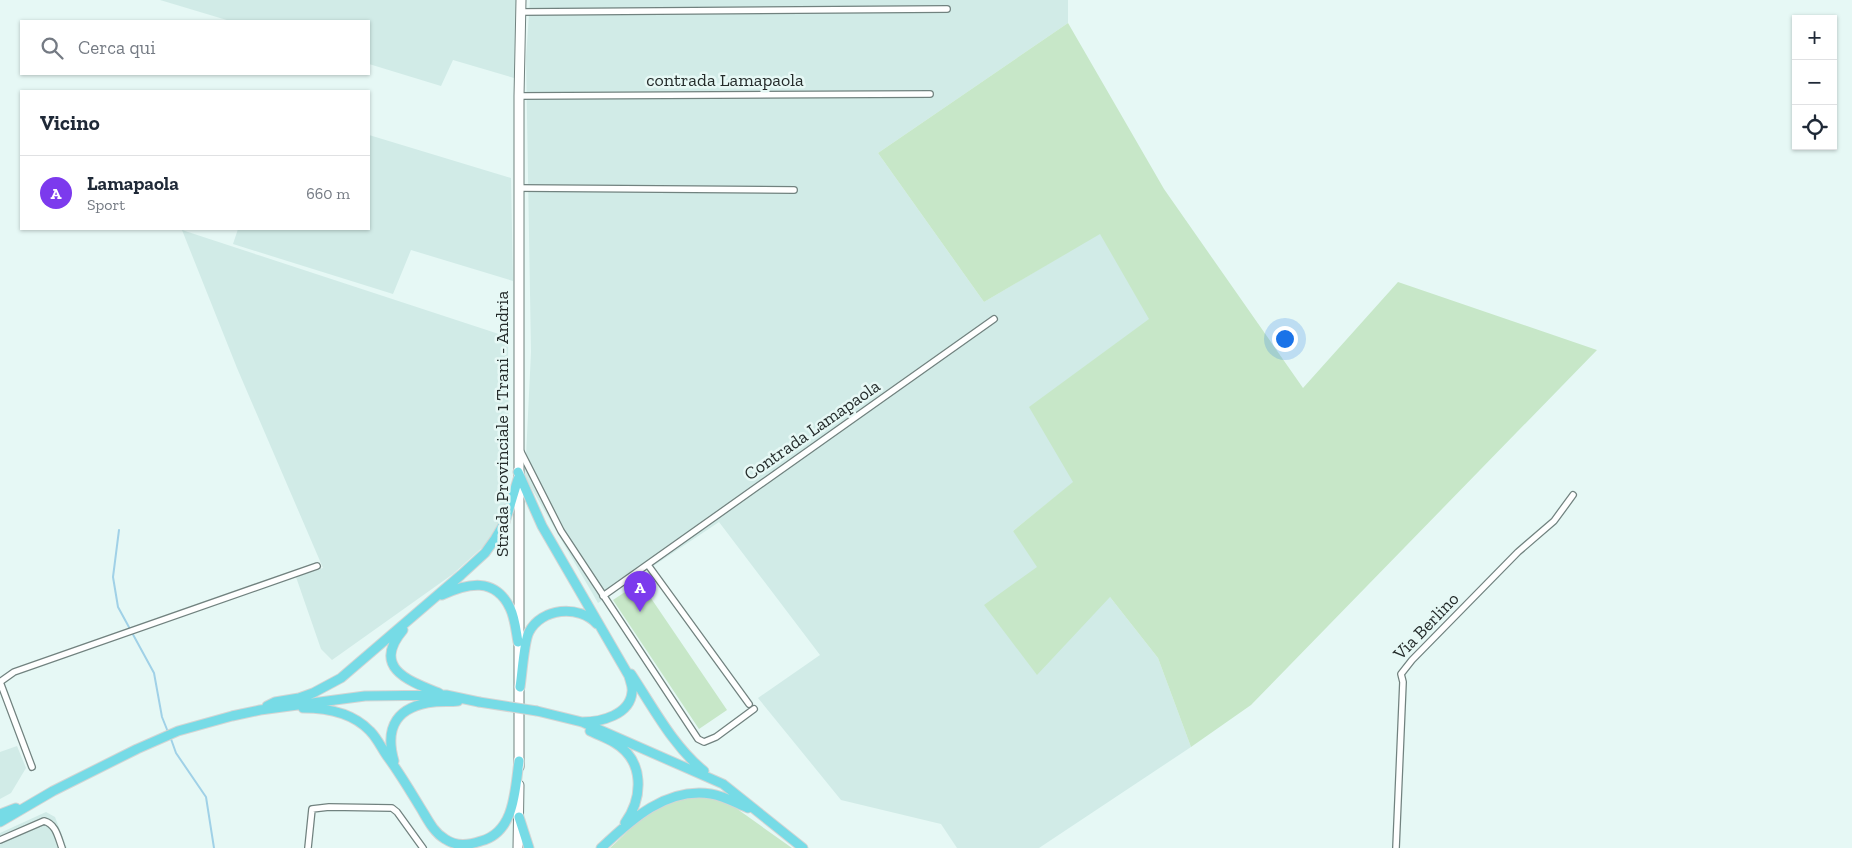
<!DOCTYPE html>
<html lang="it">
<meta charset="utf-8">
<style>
:root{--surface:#fff;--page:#f2f2f3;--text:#1f2937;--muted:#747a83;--line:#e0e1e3;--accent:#7c3aed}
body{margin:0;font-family:"Zilla Slab",serif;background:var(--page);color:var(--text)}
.controls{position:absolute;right:15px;top:15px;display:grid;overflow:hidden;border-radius:0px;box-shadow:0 1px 4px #0004}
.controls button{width:45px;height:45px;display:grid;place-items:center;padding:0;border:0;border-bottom:1px solid var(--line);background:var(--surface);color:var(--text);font:25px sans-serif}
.you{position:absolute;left:1284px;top:338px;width:18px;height:18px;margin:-12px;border:4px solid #fff;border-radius:50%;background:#1a73e8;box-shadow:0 0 0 8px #1a73e833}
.badge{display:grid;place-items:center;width:32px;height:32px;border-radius:50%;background:var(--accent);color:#fff;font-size:16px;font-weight:700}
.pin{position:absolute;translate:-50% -41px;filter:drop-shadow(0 1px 2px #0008)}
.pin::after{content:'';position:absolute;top:26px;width:18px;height:15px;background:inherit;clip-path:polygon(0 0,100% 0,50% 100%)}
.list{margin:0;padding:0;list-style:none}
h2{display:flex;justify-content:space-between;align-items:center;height:65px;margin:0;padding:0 20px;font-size:21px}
h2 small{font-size:16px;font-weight:400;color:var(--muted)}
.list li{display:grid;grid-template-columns:32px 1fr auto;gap:15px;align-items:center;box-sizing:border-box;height:75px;padding:0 20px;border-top:1px solid var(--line)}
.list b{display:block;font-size:19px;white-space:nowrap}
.list p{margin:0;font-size:16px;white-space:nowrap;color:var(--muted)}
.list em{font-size:16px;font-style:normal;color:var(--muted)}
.icon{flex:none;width:28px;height:28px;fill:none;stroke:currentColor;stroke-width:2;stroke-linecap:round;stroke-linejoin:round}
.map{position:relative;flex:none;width:1852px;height:848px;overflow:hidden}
.search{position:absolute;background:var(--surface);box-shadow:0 1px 4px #0004;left:20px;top:20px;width:350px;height:55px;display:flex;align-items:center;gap:12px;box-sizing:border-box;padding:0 18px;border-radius:0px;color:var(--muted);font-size:19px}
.panel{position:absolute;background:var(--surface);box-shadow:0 1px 4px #0004;left:20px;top:90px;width:350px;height:140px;border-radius:0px}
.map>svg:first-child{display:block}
</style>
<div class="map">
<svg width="1852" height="848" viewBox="0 0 1852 848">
<rect width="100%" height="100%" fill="#e6f8f5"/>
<!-- built -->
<path fill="#d1ebe7" d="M 160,0 L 516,0 L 514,78 L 453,60 L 441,86 L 369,64 L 369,21 L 230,21 Z
M 530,0 L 1068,0 L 1068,23 L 878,153 L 984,302 L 1100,233 L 1150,319 L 1030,407 L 1074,482 L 1013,531 L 1110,597 L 1158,658 L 1191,747 L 1039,848 L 957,848 L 941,824 L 841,800 L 758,698 L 820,655 L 719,522 L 598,603 L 525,477 L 531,352 L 526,57 Z
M 369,135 L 511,178 L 513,281 L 411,250 L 393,294 L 233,244 L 238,229 L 369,229 Z
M 182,230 L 508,337 L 509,494 L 503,516 L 496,531 L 485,545 L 453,574 L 332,660 L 321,649 L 296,577 L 323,568 L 237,368 Z
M 17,746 L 26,768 L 11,793 L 0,799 L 0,752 Z
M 46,812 L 55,817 L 67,848 L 0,848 L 0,833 Z"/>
<!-- grass -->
<path fill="#c7e7c8" d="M 1068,23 L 1164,189 L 1303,388 L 1398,282 L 1597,350 L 1251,705 L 1191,747 L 1158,658 L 1110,597 L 1037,675 L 984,605 L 1037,567 L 1013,531 L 1073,482 L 1029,407 L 1149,319 L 1100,234 L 984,302 L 878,153 Z
M 640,582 L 727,710 L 699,729 L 613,600 Z
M 711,797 L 733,806 L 792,848 L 610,848 C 625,835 643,813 661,805 C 676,797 694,798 711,797 Z"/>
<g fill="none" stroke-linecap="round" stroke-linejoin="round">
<!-- stream -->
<path stroke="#a0d1e7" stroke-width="2" d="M 119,530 L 113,577 L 118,607 L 154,673 L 162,717 L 168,732
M 171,739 L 176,753 L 206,797 L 214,848"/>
<!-- minor casing -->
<g stroke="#71827f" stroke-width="8">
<path id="minor" d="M 520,12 L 947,9
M 519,96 L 930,94
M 519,188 L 794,190
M 521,452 L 561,531 L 698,739 L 704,742 L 716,737 L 754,709
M 648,565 L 749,704
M 603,596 L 994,319
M 0,682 L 14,672 L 317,566
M 0,682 L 32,767
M 0,840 L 44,821 C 56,824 58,837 62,848
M 308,848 L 312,809 L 329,807 L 392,808 L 397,812 L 423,848
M 1396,848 L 1403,682 L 1401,674 L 1412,660 L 1518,552 L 1554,521 L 1573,495"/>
</g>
<!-- secondary casing -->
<g stroke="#71827f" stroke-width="11">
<path id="secondary" d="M 519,767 L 519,96 L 521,0
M 518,848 L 519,785"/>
</g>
<!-- primary casing -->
<g stroke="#d3d5d4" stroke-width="11">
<path id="primary" d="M 518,472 L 542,526 L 629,676 C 630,681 633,687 632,692 C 630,715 601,722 582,722
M 442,595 C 468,583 495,577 510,608 C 515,618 516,631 518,642
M 403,630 C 371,668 409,681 439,693
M 631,674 C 653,707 673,746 704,771
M 520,687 C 522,675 524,641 529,632 C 541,608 579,604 597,624
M 267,706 L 275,702 L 299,698 L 313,693 L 341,678 L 461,575 L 485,553 L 495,539 L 505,522 L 518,479
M 303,708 C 327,708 353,713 370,731 C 377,738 381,747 387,756 C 399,772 409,789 420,807 C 427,818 433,832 445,839 C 457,847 469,845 481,841 C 515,832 515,790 519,761
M 537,711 L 582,722 L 723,784 L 803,848
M 590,731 C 598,735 607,738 615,743 C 645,761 643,798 625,823
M 394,761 C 384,726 398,706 434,702 C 442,701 450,702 458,701
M 0,814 L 16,808
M 519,817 L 529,848
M 0,822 L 53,791 L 137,749 L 178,731 L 232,716 L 260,710 L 365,696 L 446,695 L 479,702
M 601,848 C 631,820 666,787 711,794 C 724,796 736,803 748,808"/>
</g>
<!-- minor -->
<use href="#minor" stroke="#fff" stroke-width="5.5"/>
<!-- secondary -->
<use href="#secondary" stroke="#fff" stroke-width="9"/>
<!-- primary -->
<use href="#primary" stroke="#76dbe6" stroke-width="9"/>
<!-- primary-bridge casing -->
<g stroke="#d3d5d4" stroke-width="11" stroke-linecap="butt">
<path id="primary-bridge" d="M 479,702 L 537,711"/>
</g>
<!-- primary-bridge -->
<use href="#primary-bridge" stroke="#76dbe6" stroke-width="9"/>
</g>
<g text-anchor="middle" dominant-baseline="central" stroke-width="5" stroke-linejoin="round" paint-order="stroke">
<!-- street labels -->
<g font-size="18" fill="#242b2a" stroke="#e6f8f5">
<text x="725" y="80">contrada Lamapaola</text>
<text transform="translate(502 424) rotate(-90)">Strada Provinciale 1 Trani - Andria</text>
<text transform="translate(812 430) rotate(-35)">Contrada Lamapaola</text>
<text transform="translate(1426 626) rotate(-46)">Via Berlino</text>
</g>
</g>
</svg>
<div class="controls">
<button>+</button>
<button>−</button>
<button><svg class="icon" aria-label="locate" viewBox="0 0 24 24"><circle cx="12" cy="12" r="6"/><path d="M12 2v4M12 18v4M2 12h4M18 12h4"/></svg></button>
</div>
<div class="you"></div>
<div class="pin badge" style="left:640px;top:612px">A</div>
<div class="search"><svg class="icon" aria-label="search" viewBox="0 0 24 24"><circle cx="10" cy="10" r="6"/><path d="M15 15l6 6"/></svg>Cerca qui</div>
<section class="panel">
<h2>Vicino<small></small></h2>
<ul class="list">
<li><span class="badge">A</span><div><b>Lamapaola</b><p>Sport</p></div><em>660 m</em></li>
</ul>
</section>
</div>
